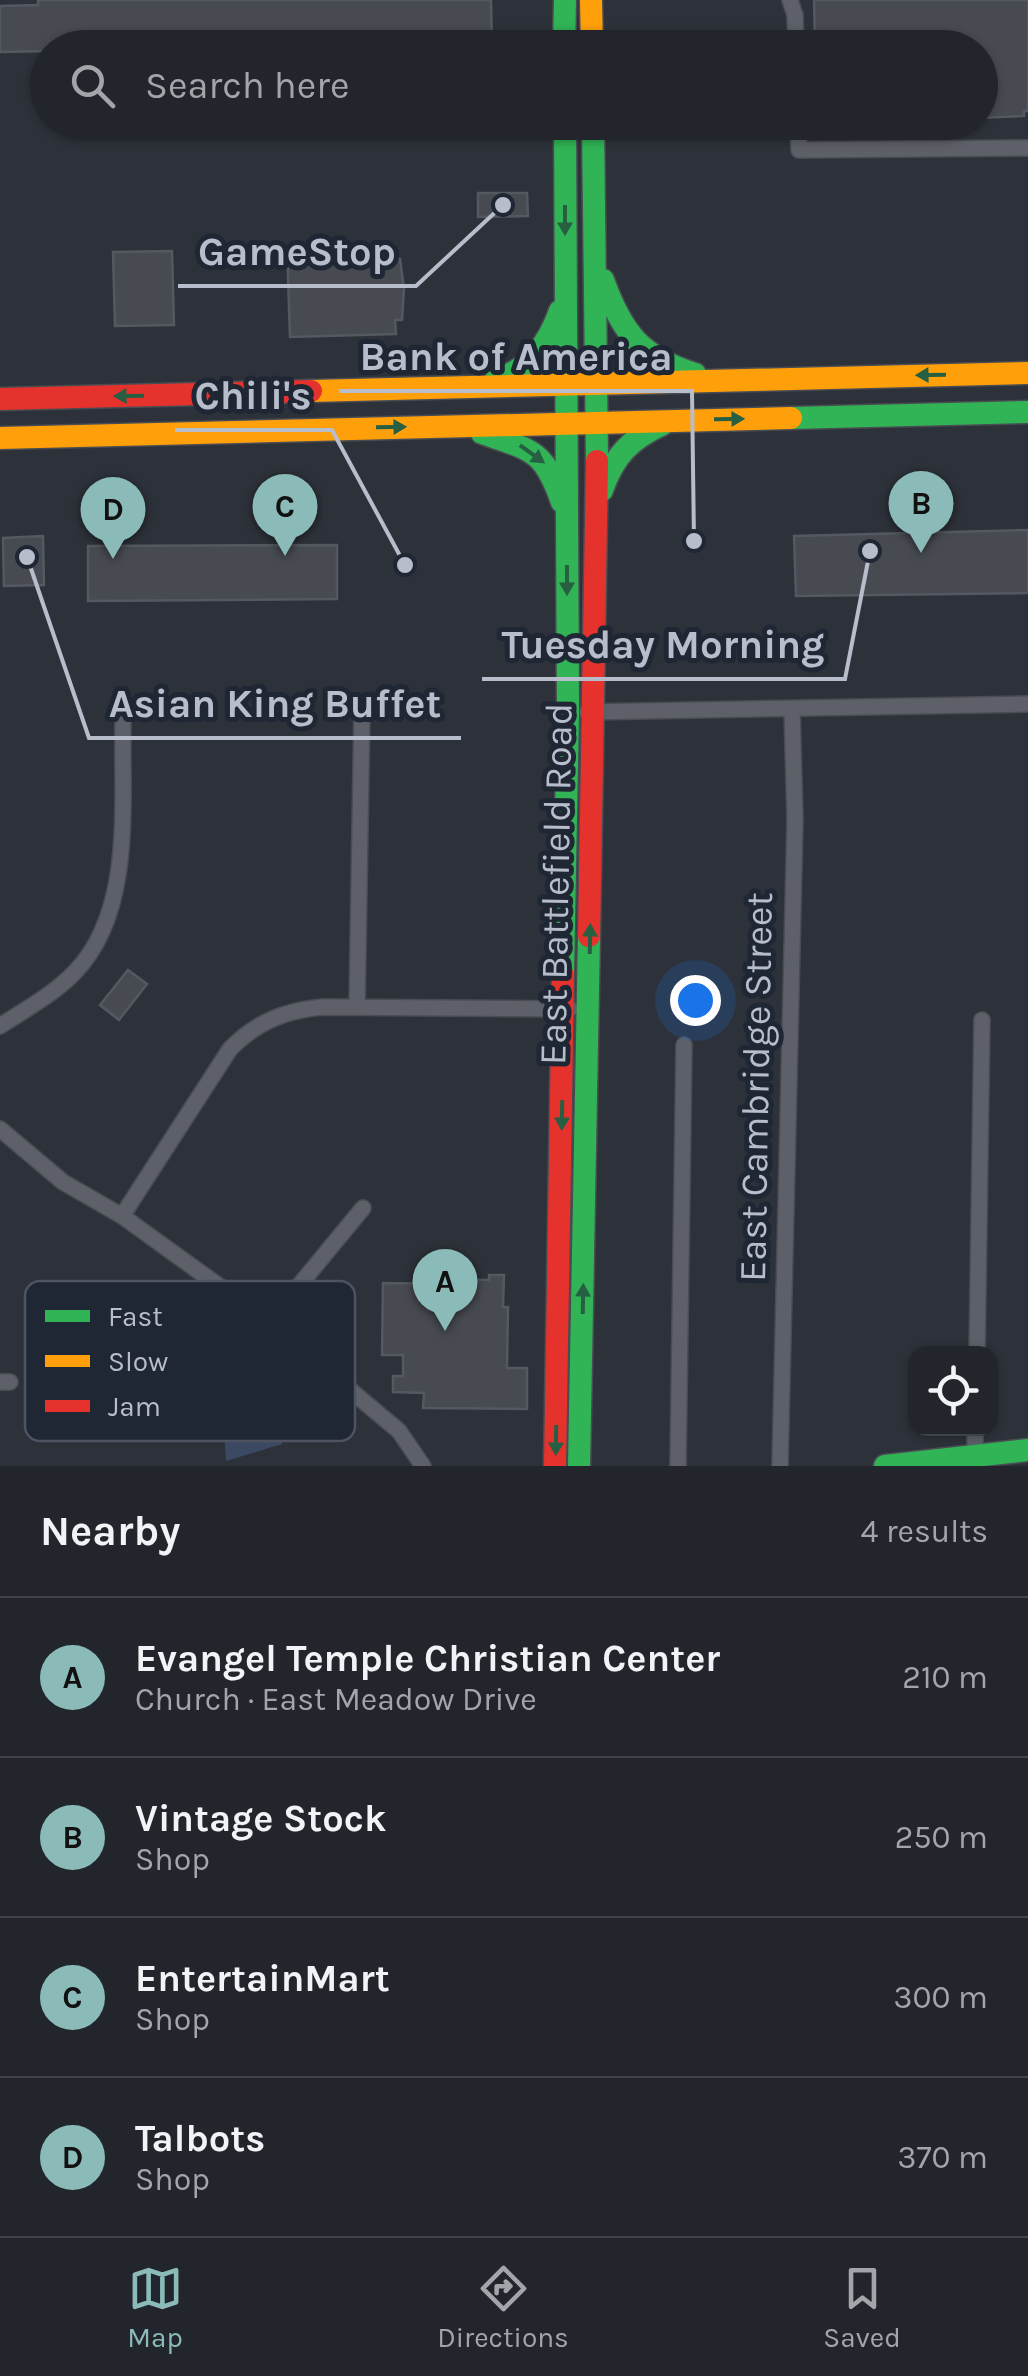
<!DOCTYPE html>
<meta charset="utf-8">
<style>
:root{--surface:#22252b;--page:#2e3137;--text:#f1f3f6;--muted:#a2a5a9;--line:#3f4247;--accent:#8bbbb9}
body{margin:0;font-family:Karla,sans-serif;background:var(--page);color:var(--text)}
.controls{position:absolute;right:30px;bottom:30px;display:grid;overflow:hidden;border-radius:20px;box-shadow:0 2px 8px #0004}
.controls button{width:90px;height:90px;display:grid;place-items:center;padding:0;border:0;border-bottom:2px solid var(--line);background:var(--surface);color:var(--text);font:50px sans-serif}
.you{position:absolute;left:695px;top:1000px;width:35px;height:35px;margin:-25px;border:8px solid #fff;border-radius:50%;background:#1a73e8;box-shadow:0 0 0 15px #1a73e833}
.badge{display:grid;place-items:center;width:65px;height:65px;border-radius:50%;background:var(--accent);color:#111;font-size:32px;font-weight:700}
.pin{position:absolute;translate:-50% -82px;filter:drop-shadow(0 2px 5px #0008)}
.pin::after{content:'';position:absolute;top:52px;width:35px;height:30px;background:inherit;clip-path:polygon(0 0,100% 0,50% 100%)}
.list{margin:0;padding:0;list-style:none}
h2{display:flex;justify-content:space-between;align-items:center;height:130px;margin:0;padding:0 40px;font-size:42px}
h2 small{font-size:32px;font-weight:400;color:var(--muted)}
.list li{display:grid;grid-template-columns:65px 1fr auto;gap:30px;align-items:center;box-sizing:border-box;height:160px;padding:0 40px;border-top:2px solid var(--line)}
.list b{display:block;font-size:38px;white-space:nowrap}
.list p{margin:0;font-size:32px;white-space:nowrap;color:var(--muted)}
.list em{font-size:32px;font-style:normal;color:var(--muted)}
.icon{flex:none;width:55px;height:55px;fill:none;stroke:currentColor;stroke-width:2;stroke-linecap:round;stroke-linejoin:round}
.map{position:relative;flex:none;width:1028px;height:1466px;overflow:hidden}
.search{position:absolute;background:var(--surface);box-shadow:0 2px 8px #0004;left:30px;right:30px;top:30px;height:110px;display:flex;align-items:center;gap:25px;box-sizing:border-box;padding:0 35px;border-radius:55px;color:var(--muted);font-size:38px}
.sheet{height:770px;background:var(--surface)}
nav{display:flex;justify-content:space-around;align-items:center;box-sizing:border-box;height:140px;border-top:2px solid var(--line);background:var(--surface);font-size:28px;color:var(--muted)}
nav a{display:grid;justify-items:center;gap:5px}
nav .on{color:var(--accent)}
.map>svg:first-child{display:block}
</style>
<div class="map">
<svg width="1028" height="1466" viewBox="0 0 1028 1466">
<rect width="100%" height="100%" fill="#2d3139"/>
<!-- water -->
<path fill="#3c4963" d="M 223,1415 L 282,1417 L 282,1444 L 226,1461 Z"/>
<!-- building -->
<path fill="#474a51" stroke="#545961" stroke-width="2.5" d="M 38,0 L 491,0 L 492,48 L 48,48 L 48,51 L 0,52 L 0,6 L 38,5 Z
M 814,0 L 1028,0 L 1028,111 L 1024,111 L 1024,116 L 980,118 L 980,48 L 815,48 Z
M 817,122 L 869,122 L 869,132 L 817,133 Z
M 870,122 L 942,122 L 942,128 L 902,133 L 870,129 Z
M 478,193 L 527,193 L 528,216 L 478,217 Z
M 394,245 L 394,259 L 400,259 L 404,289 L 402,320 L 395,320 L 396,334 L 290,337 L 287,247 Z
M 172,251 L 174,325 L 115,326 L 113,252 Z
M 1028,530 L 1028,593 L 796,596 L 794,536 Z
M 43,536 L 44,585 L 4,586 L 3,538 Z
M 337,545 L 337,599 L 88,601 L 88,546 Z
M 128,970 L 147,984 L 119,1020 L 100,1005 Z
M 489,1275 L 504,1275 L 503,1307 L 508,1307 L 507,1368 L 527,1368 L 527,1409 L 423,1408 L 424,1393 L 393,1392 L 393,1376 L 403,1376 L 403,1355 L 382,1355 L 383,1283 L 449,1284 L 449,1279 L 489,1280 Z"/>
<g fill="none" stroke-linecap="round" stroke-linejoin="round">
<!-- street casing -->
<g stroke="#494c52" stroke-width="18">
<path id="street" d="M 790,0 L 795,15 L 796,48
M 798,122 L 799,150 L 1028,148
M 587,712 L 1028,704
M 357,1007 L 362,709
M 0,1026 C 26,1009 54,994 75,972 C 135,910 121,800 123,720
M 0,1129 L 63,1182 L 122,1216 L 269,1322 L 399,1431 L 423,1466
M 122,1216 L 230,1049 C 256,1022 286,1010 323,1007 L 570,1009
M 269,1322 L 363,1208
M 977,1354 L 982,1020
M 0,1382 L 10,1382
M 975,1456 L 975,1428
M 678,1466 L 684,1045
M 780,1466 L 795,820 L 792,709"/>
</g>
<!-- fast casing -->
<g stroke="#494c52" stroke-width="25">
<path id="fast" d="M 564,48 L 565,0
M 593,122 L 597,461
M 603,280 C 622,333 641,357 695,374
M 495,381 C 530,368 548,345 560,311
M 791,418 L 1028,412
M 482,433 C 532,451 543,448 562,502
M 602,490 C 614,456 630,439 663,424
M 563,975 L 568,713 L 565,122
M 579,1466 L 589,936
M 885,1466 L 1028,1450"/>
</g>
<!-- slow casing -->
<g stroke="#494c52" stroke-width="25">
<path id="slow" d="M 591,0 L 592,48
M 311,391 L 1028,373
M 0,438 L 791,418"/>
</g>
<!-- jam casing -->
<g stroke="#494c52" stroke-width="25">
<path id="jam" d="M 0,399 L 311,391
M 589,936 L 597,461
M 555,1466 L 563,975"/>
</g>
<!-- street -->
<use href="#street" stroke="#5d6068" stroke-width="15"/>
<!-- fast -->
<use href="#fast" stroke="#30b455" stroke-width="22"/>
<!-- slow -->
<use href="#slow" stroke="#ff9f0a" stroke-width="22"/>
<!-- jam -->
<use href="#jam" stroke="#e5322d" stroke-width="22"/>
</g>
<!-- one-way arrows -->
<defs><path id="oneway-solid" d="M-6-.8H1V-3.2L6.5 0L1 3.2V.8H-6Z" transform="scale(2.5)"/></defs>
<g fill="#265f41">
<use href="#oneway-solid" transform="translate(565 220) rotate(90)"/>
<use href="#oneway-solid" transform="translate(931 375) rotate(179)"/>
<use href="#oneway-solid" transform="translate(129 396) rotate(179)"/>
<use href="#oneway-solid" transform="translate(729 419) rotate(-1)"/>
<use href="#oneway-solid" transform="translate(391 427) rotate(-1)"/>
<use href="#oneway-solid" transform="translate(532 454) rotate(36)"/>
<use href="#oneway-solid" transform="translate(567 580) rotate(90)"/>
<use href="#oneway-solid" transform="translate(590 939) rotate(-89)"/>
<use href="#oneway-solid" transform="translate(562 1115) rotate(91)"/>
<use href="#oneway-solid" transform="translate(583 1299) rotate(-89)"/>
<use href="#oneway-solid" transform="translate(556 1440) rotate(91)"/>
</g>
<g text-anchor="middle" dominant-baseline="central" stroke-width="10" stroke-linejoin="round" paint-order="stroke">
<!-- street labels -->
<g font-size="38" fill="#b7bdca" stroke="#1f2634">
<text transform="translate(556 884) rotate(-89)">East Battlefield Road</text>
<text transform="translate(756 1087) rotate(-89)">East Cambridge Street</text>
</g>
</g>
<!-- legend -->
<rect x="25" y="1281" width="330" height="160" rx="15" fill="#1f2634" stroke="#4d5361" stroke-width="2.5"/>
<rect x="45" y="1310" width="45" height="12" fill="#30b455"/>
<rect x="45" y="1355" width="45" height="12" fill="#ff9f0a"/>
<rect x="45" y="1400" width="45" height="12" fill="#e5322d"/>
<g font-size="28" fill="#b7bdca">
<text x="108" y="1326">Fast</text>
<text x="108" y="1371">Slow</text>
<text x="108" y="1416">Jam</text>
</g>
<!-- callouts -->
<path fill="none" stroke="#b7bdca" stroke-width="4" d="M503 205L416 286H178M694 541L692 391H339M405 565L332 430H175M870 551L845 679H482M27 557L89 738H461"/>
<g fill="#b7bdca" stroke="#1f2634" stroke-width="4">
<circle cx="503" cy="205" r="10"/>
<circle cx="694" cy="541" r="10"/>
<circle cx="405" cy="565" r="10"/>
<circle cx="870" cy="551" r="10"/>
<circle cx="27" cy="557" r="10"/>
</g>
<g font-size="40" text-anchor="middle" font-weight="bold" fill="#b7bdca" stroke="#1f2634" stroke-width="10" stroke-linejoin="round" paint-order="stroke">
<text x="297" y="265">GameStop</text>
<text x="516" y="370">Bank of America</text>
<text x="253" y="409">Chili's</text>
<text x="663" y="658">Tuesday Morning</text>
<text x="275" y="717">Asian King Buffet</text>
</g>
</svg>
<div class="controls">
<button><svg class="icon" aria-label="locate" viewBox="0 0 24 24"><circle cx="12" cy="12" r="6"/><path d="M12 2v4M12 18v4M2 12h4M18 12h4"/></svg></button>
</div>
<div class="you"></div>
<div class="pin badge" style="left:445px;top:1331px">A</div>
<div class="pin badge" style="left:921px;top:553px">B</div>
<div class="pin badge" style="left:285px;top:556px">C</div>
<div class="pin badge" style="left:113px;top:559px">D</div>
<div class="search"><svg class="icon" aria-label="search" viewBox="0 0 24 24"><circle cx="10" cy="10" r="6"/><path d="M15 15l6 6"/></svg>Search here</div>
</div>
<section class="sheet">
<h2>Nearby<small>4 results</small></h2>
<ul class="list">
<li><span class="badge">A</span><div><b>Evangel Temple Christian Center</b><p>Church · East Meadow Drive</p></div><em>210 m</em></li>
<li><span class="badge">B</span><div><b>Vintage Stock</b><p>Shop</p></div><em>250 m</em></li>
<li><span class="badge">C</span><div><b>EntertainMart</b><p>Shop</p></div><em>300 m</em></li>
<li><span class="badge">D</span><div><b>Talbots</b><p>Shop</p></div><em>370 m</em></li>
</ul>
</section>
<nav>
<a class="on"><svg class="icon" aria-label="map" viewBox="0 0 24 24"><path d="M3 6l6-2 6 2 6-2v14l-6 2-6-2-6 2zM9 4v14M15 6v14"/></svg>Map</a>
<a><svg class="icon" aria-label="directions" viewBox="0 0 24 24"><path d="M12 3l9 9-9 9-9-9zM9 14v-3h6M13 9l2 2-2 2"/></svg>Directions</a>
<a><svg class="icon" aria-label="saved" viewBox="0 0 24 24"><path d="M7 4h10v16l-5-4-5 4z"/></svg>Saved</a>
</nav>
